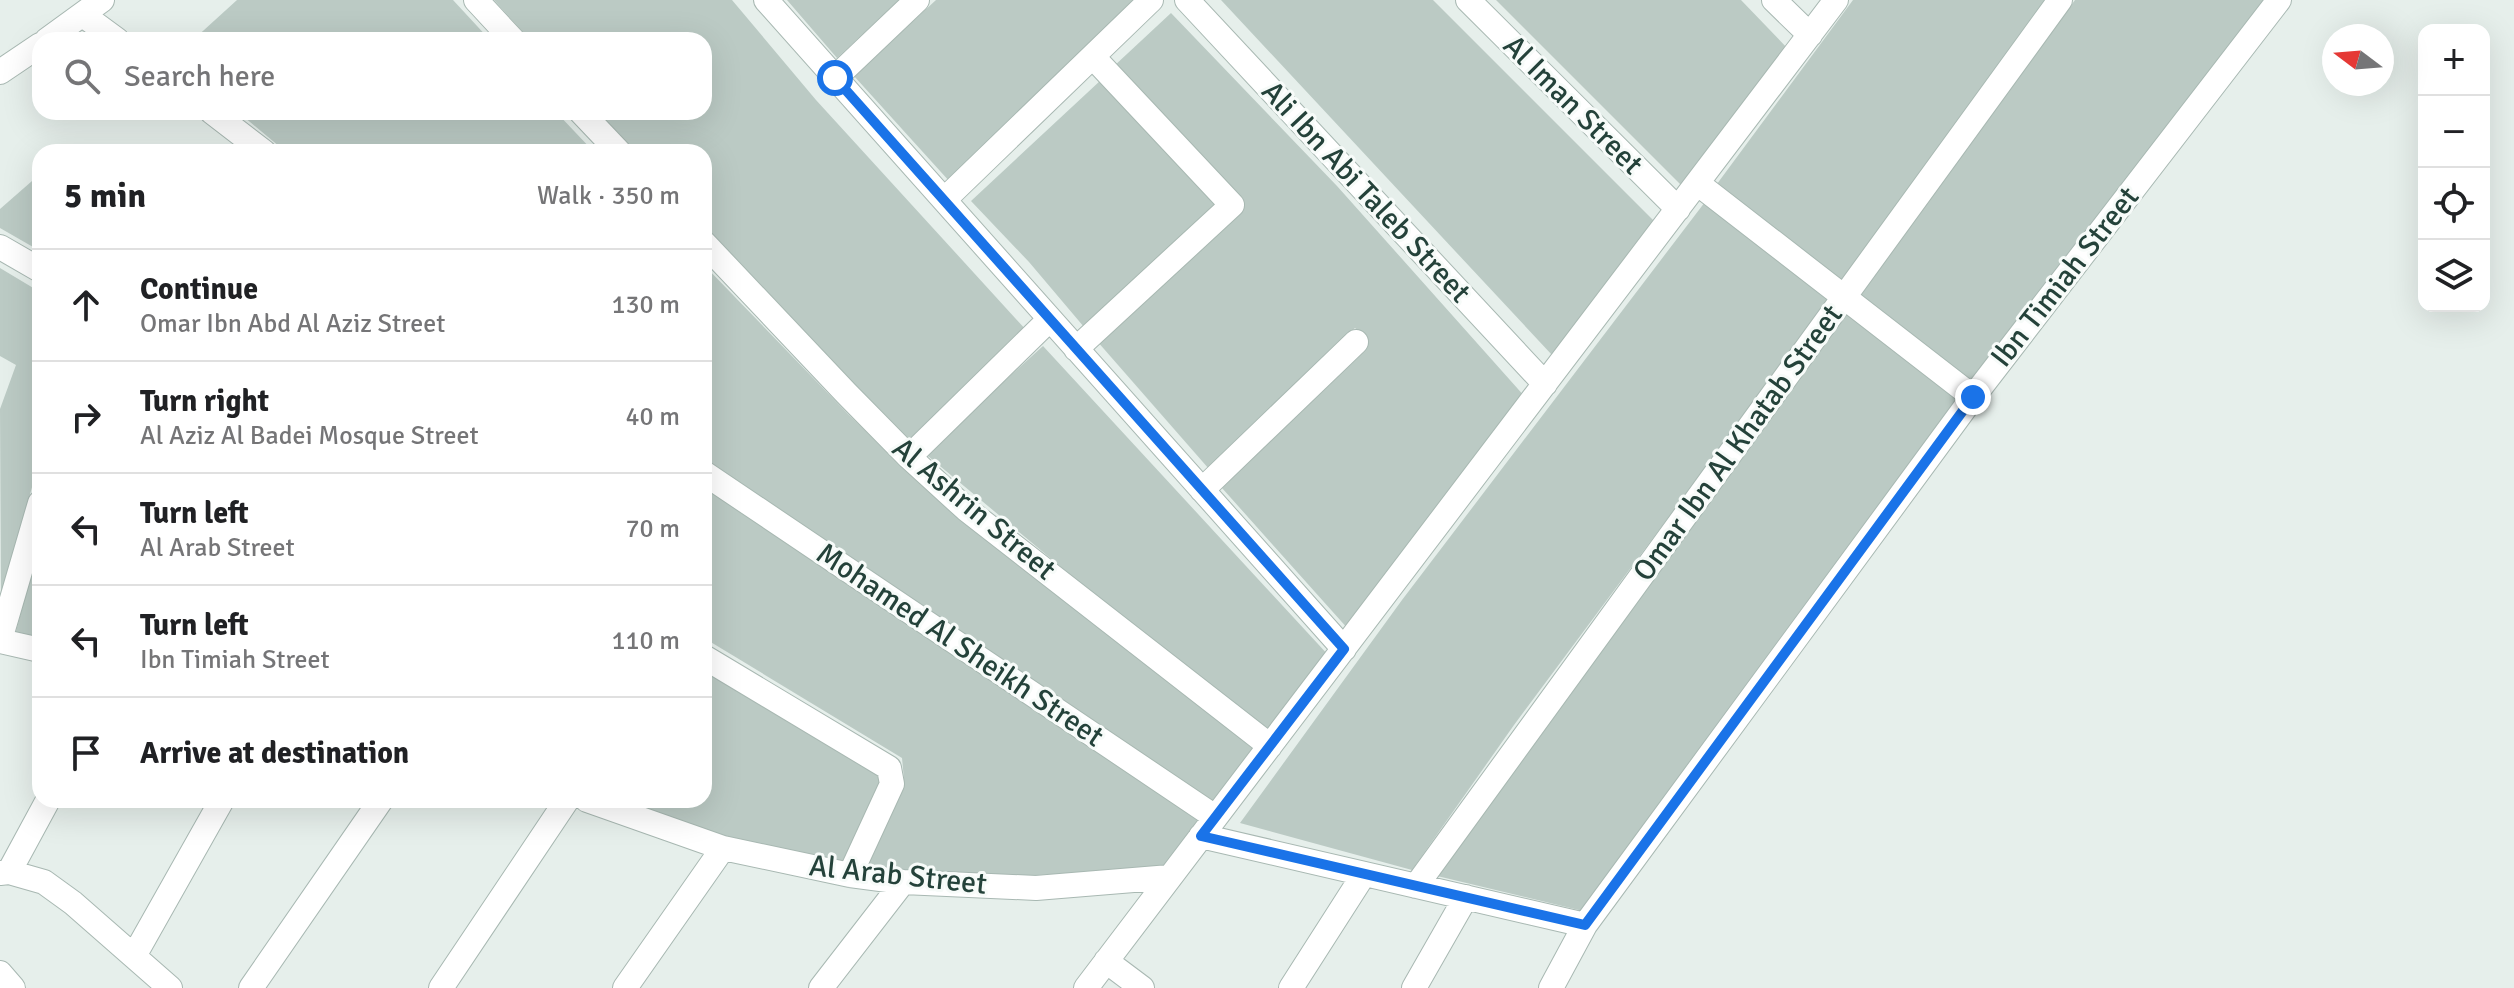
<!DOCTYPE html>
<meta charset="utf-8">
<style>
:root{--surface:#fff;--page:#f2f2f2;--text:#202124;--muted:#757577;--line:#e0e0e0}
body{margin:0;font-family:Signika,sans-serif;background:var(--page);color:var(--text)}
.controls{position:absolute;right:24px;top:24px;display:grid;overflow:hidden;border-radius:16px;box-shadow:0 8px 32px #0002}
.controls button{width:72px;height:72px;display:grid;place-items:center;padding:0;border:0;border-bottom:2px solid var(--line);background:var(--surface);color:var(--text);font:40px sans-serif}
.compass{position:absolute;left:2322px;top:24px;width:72px;height:72px;border-radius:50%;background:var(--surface);box-shadow:0 8px 32px #0002;rotate:286deg}
.stop{position:absolute;width:24px;height:24px;margin:-18px;border:6px solid #1a73e8;border-radius:50%;background:#fff}
.stop.end{background:#1a73e8;border-color:#fff;box-shadow:0 2px 8px #0008}
.list{margin:0;padding:0;list-style:none}
h2{display:flex;justify-content:space-between;align-items:center;height:104px;margin:0;padding:0 32px;font-size:34px}
h2 small{font-size:26px;font-weight:400;color:var(--muted)}
.list li{display:grid;grid-template-columns:52px 1fr auto;gap:24px;align-items:center;box-sizing:border-box;height:112px;padding:0 32px;border-top:2px solid var(--line)}
.list b{display:block;font-size:30px;white-space:nowrap}
.list p{margin:0;font-size:26px;white-space:nowrap;color:var(--muted)}
.list em{font-size:26px;font-style:normal;color:var(--muted)}
.icon{flex:none;width:44px;height:44px;fill:none;stroke:currentColor;stroke-width:2;stroke-linecap:round;stroke-linejoin:round}
.map{position:relative;flex:none;width:2514px;height:988px;overflow:hidden}
.search{position:absolute;background:var(--surface);box-shadow:0 8px 32px #0002;left:32px;top:32px;width:680px;height:88px;display:flex;align-items:center;gap:20px;box-sizing:border-box;padding:0 28px;border-radius:24px;color:var(--muted);font-size:30px}
.panel{position:absolute;background:var(--surface);box-shadow:0 8px 32px #0002;left:32px;top:144px;width:680px;height:664px;border-radius:24px}
.map>svg:first-child{display:block}
</style>
<div class="map">
<svg width="2514" height="988" viewBox="0 0 2514 988">
<rect width="100%" height="100%" fill="#e6efeb"/>
<!-- building -->
<path fill="#bbcac4" d="M 237,0 L 453,0 L 490,40 L 193,40 Z
M 494,0 L 732,0 L 816,100 L 1027,331 L 975,381 L 907,441 L 704,227 L 704,152 L 633,152 L 596,112 L 704,112 L 704,40 L 530,40 Z
M 787,0 L 899,0 L 837,58 Z
M 936,0 L 1143,0 L 950,182 L 854,76 Z
M 1221,0 L 1433,0 L 1657,224 L 1552,355 Z
M 1496,0 L 1741,0 L 1790,51 L 1685,189 Z
M 1853,0 L 2054,0 L 1841,286 L 1714,188 Z
M 2075,0 L 2266,0 L 1969,386 L 1856,299 Z
M 1171,13 L 1337,186 L 1527,399 L 1349,630 L 1222,488 L 1369,342 L 1355,328 L 1209,469 L 1097,341 L 1244,203 L 1113,67 Z
M 1101,80 L 1217,202 L 1084,327 L 1029,262 L 971,201 Z
M 238,112 L 556,112 L 594,152 L 286,152 Z
M 40,174 L 40,251 L 0,228 L 0,209 Z
M 1705,202 L 1830,300 L 1514,725 L 1412,870 L 1240,823 L 1402,600 Z
M 704,265 L 848,414 L 922,484 L 1256,751 L 1216,805 L 704,462 Z
M 0,268 L 40,292 L 40,459 L 1,597 L 0,409 L 16,365 L 0,356 Z
M 1847,311 L 1964,401 L 1583,911 L 1433,875 Z
M 1043,346 L 1330,657 L 1269,734 L 1151,642 L 928,456 L 989,395 Z
M 704,487 L 1205,820 L 1167,869 L 996,877 L 863,870 L 904,779 L 902,758 L 704,638 Z
M 39,546 L 40,546 L 40,640 L 15,635 Z
M 707,669 L 879,771 L 881,783 L 845,868 L 769,850 L 631,806 L 634,800 L 704,800 L 704,674 Z"/>
<g fill="none" stroke-linecap="round" stroke-linejoin="round">
<!-- minor casing -->
<g stroke="#a8b8b2" stroke-width="26">
<path id="minor" d="M 476,0 L 513,40
M 766,0 L 1344,649
M 1187,0 L 1545,384
M 1468,0 L 1678,209
M 1774,0 L 1810,35
M 83,15 L 117,40
M 835,78 L 917,0
M 212,112 L 264,152
M 581,112 L 619,152
M 1697,183 L 1973,397
M 944,200 L 1151,0
M 704,243 L 846,393 L 909,457 L 966,509 L 1270,746
M 0,247 L 40,270
M 1076,349 L 1232,205 L 1093,57
M 909,457 L 1050,319
M 704,473 L 1215,817
M 1202,490 L 1356,342
M 0,640 L 40,503
M 0,641 L 40,650
M 704,657 L 889,768 L 892,784 L 850,875
M 587,800 L 723,848 L 850,875 L 903,882 L 1036,888 L 1170,877
M 1201,836 L 1585,925
M 9,872 L 48,800
M 0,873 L 9,872 L 44,882 L 73,903 L 170,988
M 1416,886 L 2060,0
M 134,956 L 222,800
M 1106,961 L 1142,988
M 0,973 L 13,988
M 251,988 L 381,800
M 441,988 L 567,800
M 625,988 L 723,848
M 821,988 L 903,882
M 1086,988 L 1836,0
M 1291,988 L 1364,874
M 1414,988 L 1466,897
M 1551,988 L 1585,925 L 1973,397 L 2279,0"/>
</g>
<!-- tertiary casing -->
<g stroke="#a8b8b2" stroke-width="26">
<path id="tertiary" d="M 47,40 L 102,0
M 0,72 L 40,45"/>
</g>
<!-- minor -->
<use href="#minor" stroke="#fff" stroke-width="24"/>
<!-- tertiary -->
<use href="#tertiary" stroke="#fff" stroke-width="24"/>
</g>
<g fill="none" stroke-linecap="round" stroke-linejoin="round">
<!-- route -->
<path stroke="#1a73e8" stroke-width="10" d="M 835,78 L 1344,649 L 1201,836 L 1585,925 L 1973,397"/>
</g>
<g text-anchor="middle" dominant-baseline="central" stroke-width="6" stroke-linejoin="round" paint-order="stroke">
<!-- street labels -->
<g font-size="30" fill="#24423a" stroke="#f7fbf9">
<text transform="translate(1573 105) rotate(45)">Al Iman Street</text>
<text transform="translate(1366 192) rotate(47)">Ali Ibn Abi Taleb Street</text>
<text transform="translate(2065 277) rotate(-52)">Ibn Timiah Street</text>
<text transform="translate(1738 443) rotate(-54)">Omar Ibn Al Khatab Street</text>
<text transform="translate(974 509) rotate(40)">Al Ashrin Street</text>
<text transform="translate(960 645) rotate(34)">Mohamed Al Sheikh Street</text>
<text transform="translate(898 875) rotate(6)">Al Arab Street</text>
</g>
</g>
</svg>
<div class="controls">
<button>+</button>
<button>−</button>
<button><svg class="icon" aria-label="locate" viewBox="0 0 24 24"><circle cx="12" cy="12" r="6"/><path d="M12 2v4M12 18v4M2 12h4M18 12h4"/></svg></button>
<button><svg class="icon" aria-label="layers" viewBox="0 0 24 24"><path d="M12 4l9 5-9 5-9-5zM3 14l9 5 9-5"/></svg></button>
</div>
<svg class="compass" viewBox="-18 -18 36 36"><path d="M0-13l5 13h-10z" fill="#e53935"/><path d="M0 13l5-13h-10z" fill="#757577"/></svg>
<div class="stop" style="left:835px;top:78px"></div>
<div class="stop end" style="left:1973px;top:397px"></div>
<div class="search"><svg class="icon" aria-label="search" viewBox="0 0 24 24"><circle cx="10" cy="10" r="6"/><path d="M15 15l6 6"/></svg>Search here</div>
<section class="panel">
<h2>5 min<small>Walk · 350 m</small></h2>
<ul class="list">
<li><svg class="icon" aria-label="ahead" viewBox="0 0 24 24"><path d="M12 20V5M6 11l6-6 6 6"/></svg><div><b>Continue</b><p>Omar Ibn Abd Al Aziz Street</p></div><em>130 m</em></li>
<li><svg class="icon" aria-label="right" viewBox="0 0 24 24"><path d="M7 20v-9h11M14 6l5 5-5 5"/></svg><div><b>Turn right</b><p>Al Aziz Al Badei Mosque Street</p></div><em>40 m</em></li>
<li><svg class="icon" aria-label="left" viewBox="0 0 24 24"><path d="M17 20v-9H6M10 6l-5 5 5 5"/></svg><div><b>Turn left</b><p>Al Arab Street</p></div><em>70 m</em></li>
<li><svg class="icon" aria-label="left" viewBox="0 0 24 24"><path d="M17 20v-9H6M10 6l-5 5 5 5"/></svg><div><b>Turn left</b><p>Ibn Timiah Street</p></div><em>110 m</em></li>
<li><svg class="icon" aria-label="arrive" viewBox="0 0 24 24"><path d="M6 21V4h12l-3 4 3 4H6"/></svg><div><b>Arrive at destination</b></div></li>
</ul>
</section>
</div>
